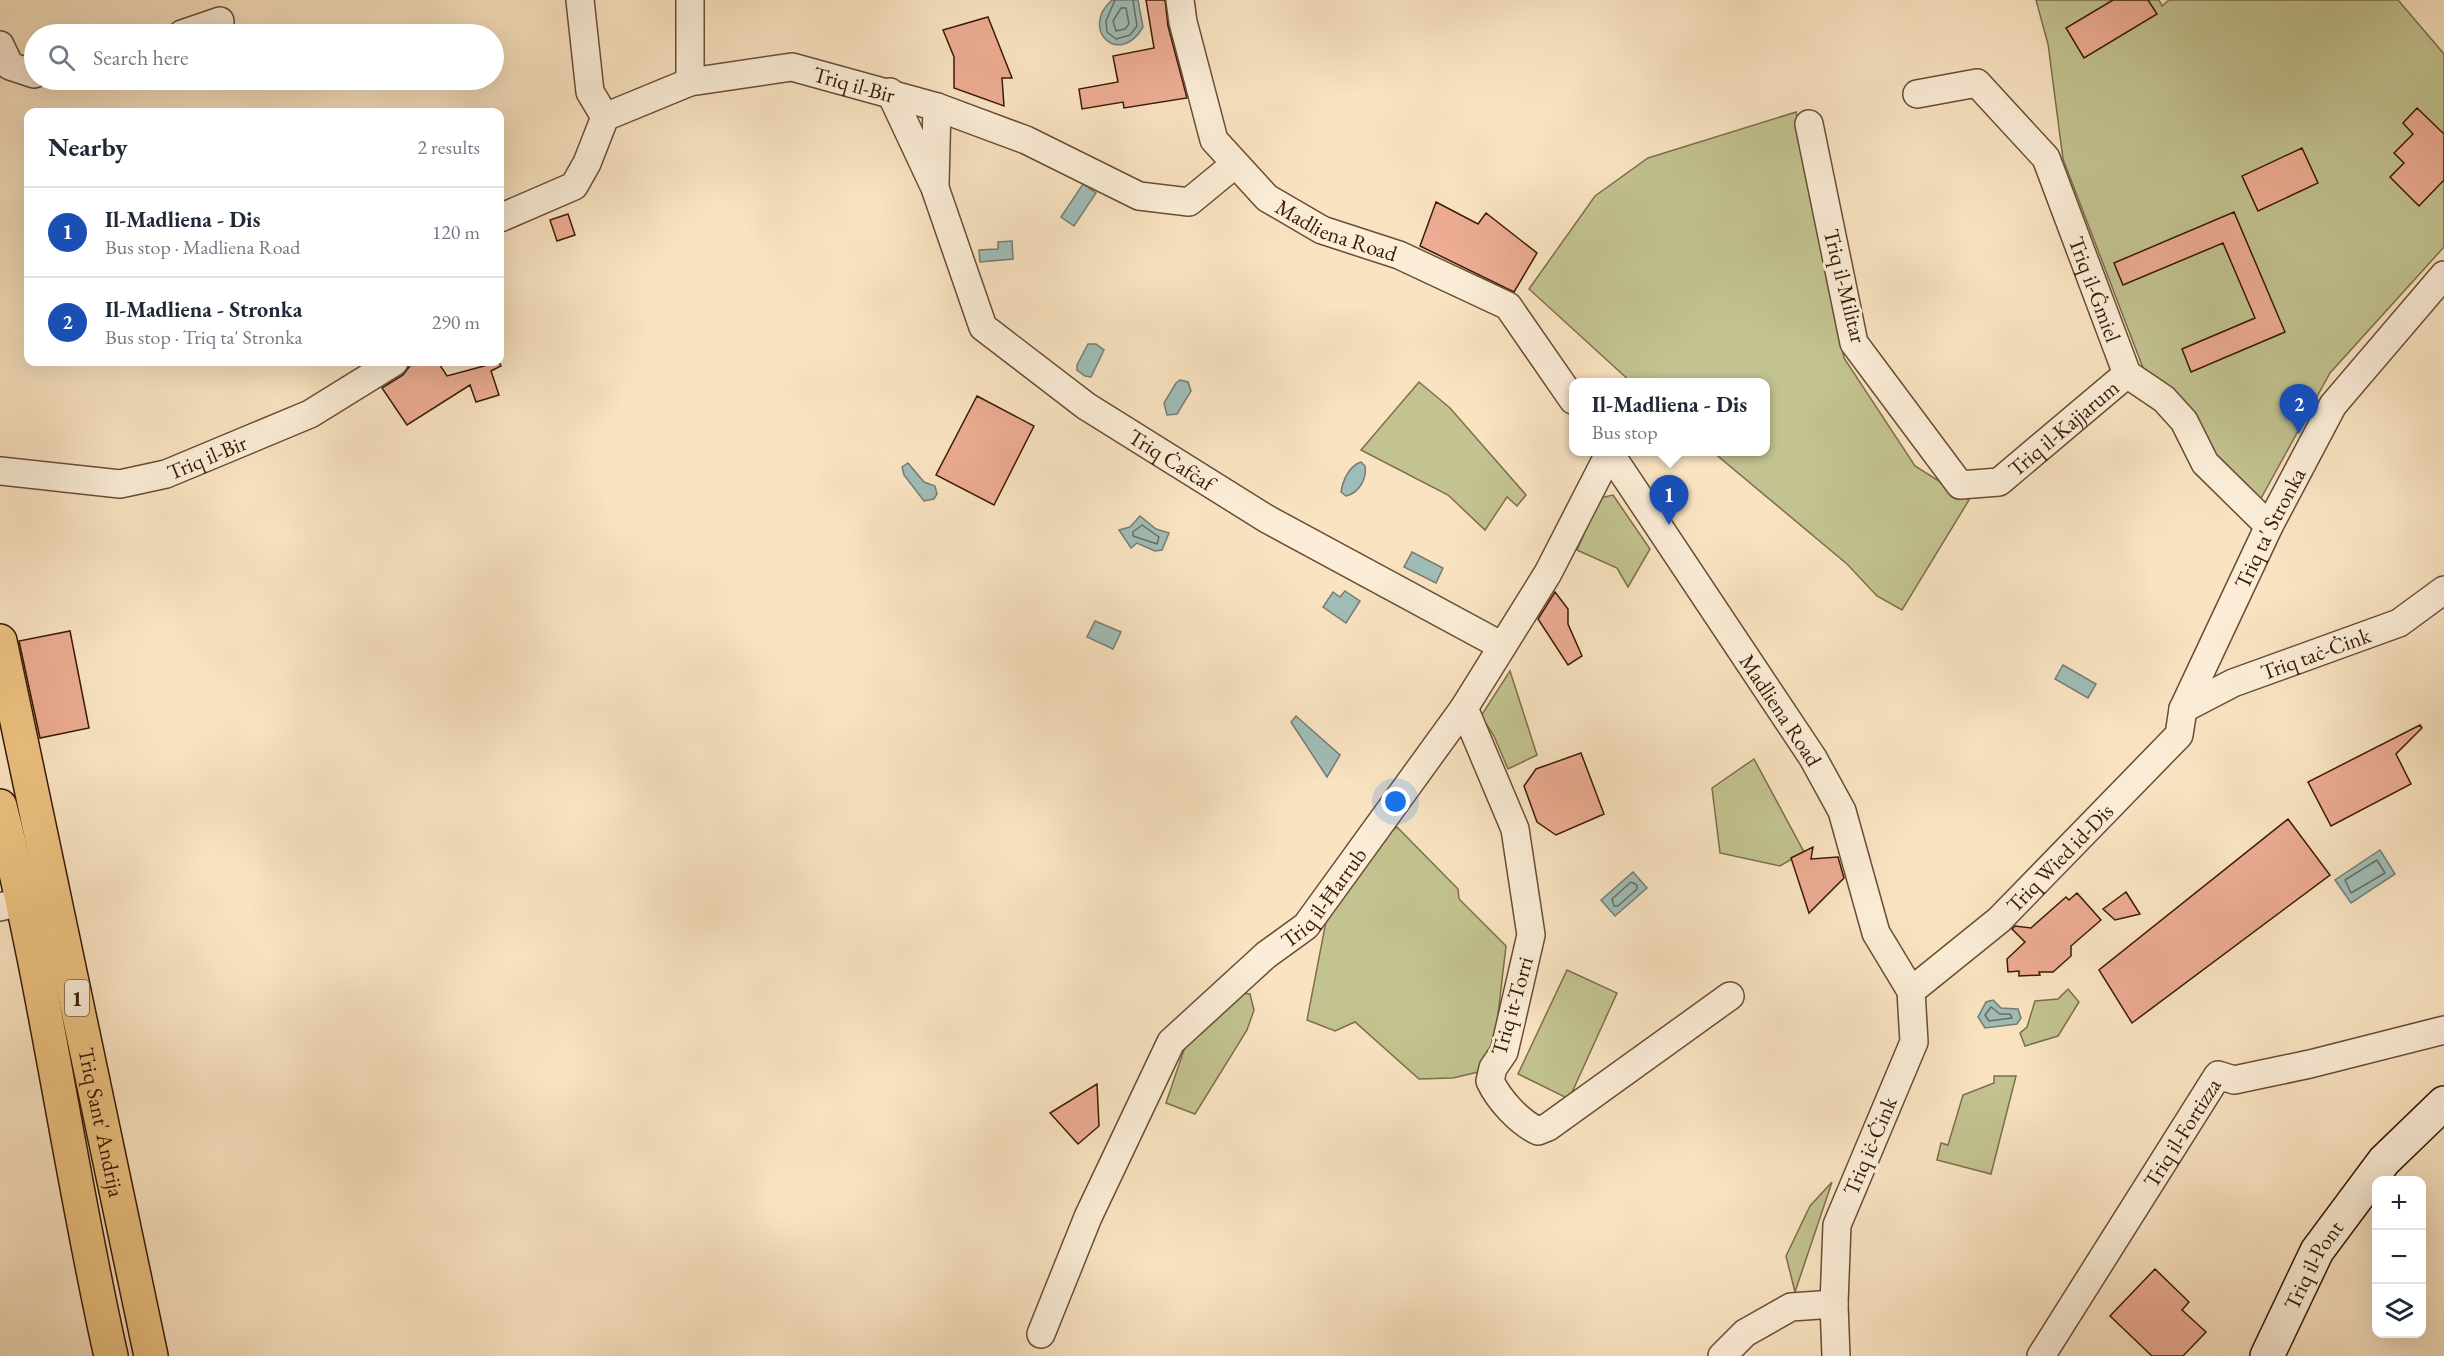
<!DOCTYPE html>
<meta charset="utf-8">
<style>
:root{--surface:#fff;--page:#f2f2f3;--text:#1f2937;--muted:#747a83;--line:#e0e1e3;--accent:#2563eb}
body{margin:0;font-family:"EB Garamond",serif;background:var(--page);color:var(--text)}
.controls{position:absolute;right:18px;bottom:18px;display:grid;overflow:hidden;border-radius:12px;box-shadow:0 6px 24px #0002}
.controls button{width:54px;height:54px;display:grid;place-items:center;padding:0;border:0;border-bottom:2px solid var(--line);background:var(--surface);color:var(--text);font:30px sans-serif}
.you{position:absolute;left:1396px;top:802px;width:21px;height:21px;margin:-15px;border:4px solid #fff;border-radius:50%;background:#1a73e8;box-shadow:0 0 0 9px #1a73e833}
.badge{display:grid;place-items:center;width:39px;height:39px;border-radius:50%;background:var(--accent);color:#fff;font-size:20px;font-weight:700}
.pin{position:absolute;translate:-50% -50px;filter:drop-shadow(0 2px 3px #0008)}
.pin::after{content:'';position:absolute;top:32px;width:21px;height:18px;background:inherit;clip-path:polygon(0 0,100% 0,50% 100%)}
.popup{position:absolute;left:1569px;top:378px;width:201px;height:78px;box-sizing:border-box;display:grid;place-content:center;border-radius:12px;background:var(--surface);filter:drop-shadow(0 2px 4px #0005);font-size:20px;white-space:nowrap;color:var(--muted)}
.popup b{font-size:22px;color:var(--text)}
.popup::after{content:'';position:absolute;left:50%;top:100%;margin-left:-12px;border:12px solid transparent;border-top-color:var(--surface)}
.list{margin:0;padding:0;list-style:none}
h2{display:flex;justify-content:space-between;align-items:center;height:78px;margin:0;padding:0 24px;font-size:26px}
h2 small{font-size:20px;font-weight:400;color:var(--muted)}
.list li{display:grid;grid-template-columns:39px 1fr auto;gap:18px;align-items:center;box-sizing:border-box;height:90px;padding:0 24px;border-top:2px solid var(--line)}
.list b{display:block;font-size:22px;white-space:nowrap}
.list p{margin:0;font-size:20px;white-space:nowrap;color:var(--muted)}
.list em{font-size:20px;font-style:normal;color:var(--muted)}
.icon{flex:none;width:33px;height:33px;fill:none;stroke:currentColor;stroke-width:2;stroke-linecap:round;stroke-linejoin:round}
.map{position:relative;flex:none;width:2444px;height:1356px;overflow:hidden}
.search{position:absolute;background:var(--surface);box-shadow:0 6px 24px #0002;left:24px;top:24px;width:480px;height:66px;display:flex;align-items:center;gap:15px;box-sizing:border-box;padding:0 21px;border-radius:33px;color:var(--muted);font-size:22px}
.panel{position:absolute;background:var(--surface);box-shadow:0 6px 24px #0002;left:24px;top:108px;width:480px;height:258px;border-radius:12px}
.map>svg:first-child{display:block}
</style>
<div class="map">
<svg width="2444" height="1356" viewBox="0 0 2444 1356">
<rect width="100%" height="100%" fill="#f9e3c1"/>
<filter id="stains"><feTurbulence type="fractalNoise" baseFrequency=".00333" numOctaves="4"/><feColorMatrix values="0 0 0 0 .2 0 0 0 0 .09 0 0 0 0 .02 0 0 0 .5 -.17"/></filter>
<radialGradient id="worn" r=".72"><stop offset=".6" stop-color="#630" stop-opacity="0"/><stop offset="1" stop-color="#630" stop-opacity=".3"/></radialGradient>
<!-- green -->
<path fill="#c2c390" stroke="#7e6e4b" stroke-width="1.5" d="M 2036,0 L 2159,0 L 2162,6 L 2169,0 L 2398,0 L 2444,54 L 2444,247 L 2330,373 L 2259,502 L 2217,461 L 2145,373 L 2063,159 L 2048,44 Z
M 1796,112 L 1844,358 L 1915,466 L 1969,500 L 1902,610 L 1877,596 L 1847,564 L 1713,452 L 1765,452 L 1765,382 L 1631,382 L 1529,289 L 1595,196 L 1648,158 Z
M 1419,382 L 1450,408 L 1526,495 L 1517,506 L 1507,497 L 1485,530 L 1448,495 L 1361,450 Z
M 1613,495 L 1650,549 L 1628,587 L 1617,568 L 1577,550 L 1600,498 Z
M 1510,671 L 1537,755 L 1508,769 L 1494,736 L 1481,716 Z
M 1754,759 L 1804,852 L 1780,866 L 1720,853 L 1712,788 Z
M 1397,827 L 1458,889 L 1459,899 L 1506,946 L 1495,1040 L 1478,1072 L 1453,1078 L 1419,1079 L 1355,1022 L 1335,1031 L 1307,1020 L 1328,911 L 1371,847 Z
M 1567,970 L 1617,993 L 1569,1099 L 1518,1074 Z
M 2068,989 L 2079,1002 L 2058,1036 L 2025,1046 L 2020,1033 L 2027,1027 L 2035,1001 L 2058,999 Z
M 1241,993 L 1250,994 L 1254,1010 L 1247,1030 L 1195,1114 L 1166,1103 L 1188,1038 Z
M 1994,1076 L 2016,1076 L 1991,1174 L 1937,1160 L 1941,1143 L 1948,1145 L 1963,1095 L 1994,1083 Z
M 1832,1182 L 1795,1292 L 1786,1256 L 1810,1206 Z"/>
<!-- water -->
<path fill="#9fbdb8" stroke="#777c71" stroke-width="1.5" d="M 1112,0 L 1138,0 L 1143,27 C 1119,68 1079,29 1112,0 Z
M 1083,184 L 1096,193 L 1074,226 L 1061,217 Z
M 1012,241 L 1013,259 L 980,262 L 979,250 L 998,249 L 998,242 Z
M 1088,344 L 1096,344 L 1104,350 L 1091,377 L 1085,376 L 1077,370 L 1077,365 Z
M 1180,380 L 1188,382 L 1191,391 L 1177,414 L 1167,415 L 1164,403 L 1176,383 Z
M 1361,462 L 1365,466 C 1367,479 1359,493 1346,496 L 1341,492 C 1343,480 1349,466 1361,462 Z
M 908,463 L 924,482 L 935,486 L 937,494 L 934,499 L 924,501 L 904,475 L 902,467 Z
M 1140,516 L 1156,529 L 1169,533 L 1162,550 L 1155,551 L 1137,543 L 1131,548 L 1119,530 L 1130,527 Z
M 1412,552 L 1443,568 L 1436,583 L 1404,567 Z
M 1345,591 L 1360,601 L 1346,623 L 1323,607 L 1333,592 L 1340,597 Z
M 1095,621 L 1121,632 L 1113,649 L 1087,637 Z
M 2063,665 L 2096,684 L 2088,698 L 2055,679 Z
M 1296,716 L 1340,755 L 1327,777 L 1291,722 Z
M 2380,850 L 2395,874 L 2351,903 L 2335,880 Z
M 1633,872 L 1647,888 L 1615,916 L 1601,900 Z
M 1993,1000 L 2001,1008 L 2018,1009 L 2021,1018 L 2017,1024 L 1985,1028 L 1978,1017 L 1986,1002 Z"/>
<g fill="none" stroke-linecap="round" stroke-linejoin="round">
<!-- shore -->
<path stroke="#6c6c5f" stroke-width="1.5" d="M 1115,0 L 1106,21 L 1107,32 L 1116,39 L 1130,35 L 1137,26 L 1133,0
M 1121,8 L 1126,8 L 1129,24 L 1125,29 L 1116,31 L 1113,21 Z
M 1142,525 L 1159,537 L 1157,544 L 1133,536 L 1133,532 Z
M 2377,860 L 2385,873 L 2351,893 L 2345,880 Z
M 1631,882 L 1637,885 L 1637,889 L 1618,906 L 1614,906 L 1612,899 Z
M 1991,1007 L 2000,1014 L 2010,1014 L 2012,1018 L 1989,1021 L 1985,1015 Z"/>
</g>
<!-- building -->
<path fill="#edac93" stroke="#3a1a06" stroke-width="1.5" d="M 1146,0 L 1165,0 L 1168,26 L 1187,98 L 1124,108 L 1123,102 L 1082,109 L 1079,89 L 1118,82 L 1113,56 L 1154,48 Z
M 2113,0 L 2148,0 L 2157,14 L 2084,58 L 2066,28 Z
M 988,17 L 1012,78 L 1002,78 L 1004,106 L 954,88 L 954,57 L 943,30 Z
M 2417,108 L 2444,134 L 2444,180 L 2419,206 L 2390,177 L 2404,163 L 2394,153 L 2413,134 L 2403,123 Z
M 2302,148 L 2318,183 L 2258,211 L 2242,176 Z
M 1436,202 L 1478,224 L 1486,213 L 1537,253 L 1514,292 L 1420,246 Z
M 2234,212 L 2285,332 L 2191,372 L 2182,349 L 2255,318 L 2223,243 L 2123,285 L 2114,263 Z
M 568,214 L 575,235 L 557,241 L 550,220 Z
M 413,362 L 438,362 L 447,376 L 499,362 L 501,366 L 491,371 L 499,395 L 476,402 L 470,385 L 407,425 L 382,388 L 403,375 Z
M 977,396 L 1034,426 L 994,505 L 936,475 Z
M 1555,592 L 1568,609 L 1568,624 L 1582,656 L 1568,665 L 1538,619 Z
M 70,631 L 89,728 L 40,738 L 19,641 Z
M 2420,725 L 2422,728 L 2396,754 L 2411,784 L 2331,826 L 2308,782 Z
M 1581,753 L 1604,814 L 1556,835 L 1537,822 L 1524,786 L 1536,769 Z
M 2288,819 L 2330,875 L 2132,1023 L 2099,970 Z
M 1813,847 L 1811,859 L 1838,857 L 1844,878 L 1809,913 L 1791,858 Z
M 2126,892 L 2140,914 L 2115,920 L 2103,909 Z
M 2077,893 L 2101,920 L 2071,946 L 2071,956 L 2053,972 L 2039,972 L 2040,975 L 2019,976 L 2019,971 L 2008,972 L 2007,959 L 2025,942 L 2012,929 L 2015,926 L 2031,928 L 2066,897 L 2069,900 Z
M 1097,1084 L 1099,1126 L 1078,1144 L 1050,1113 Z
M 2155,1269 L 2189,1302 L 2182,1310 L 2206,1332 L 2183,1356 L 2152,1356 L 2110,1316 Z"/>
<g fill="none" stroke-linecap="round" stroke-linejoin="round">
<!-- street casing -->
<g stroke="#6a4c35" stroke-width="30">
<g id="street">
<path d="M 580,0 L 590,92 L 605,117"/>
<path d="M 690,0 L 690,82"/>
<path id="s1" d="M 1180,0 L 1183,22 L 1214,140 L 1267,198 L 1322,230 L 1399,255 L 1508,306 L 1573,400"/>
<path d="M 182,34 L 220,21"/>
<path d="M 0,45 L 10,66 L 34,74"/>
<path id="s2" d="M 890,92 L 935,188 L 983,327 L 1086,406 L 1267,519 L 1502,646"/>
<path id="s3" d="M 1917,94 L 1977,83 L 2046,158 L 2127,374 L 2164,399 L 2184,421 L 2205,463 L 2269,526"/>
<path id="s4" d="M 1809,124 L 1854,343 L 1960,485 L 1999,482 L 2127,374"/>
<path d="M 935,184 L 937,107"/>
<path id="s5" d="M 500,218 L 574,186 L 587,163 L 605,117 L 690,82 L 792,67 L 937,107 L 1026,140 L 1139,196 L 1189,202 L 1234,165"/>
<path id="s6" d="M 1609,452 L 1813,758 L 1842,811 L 1876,933 L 1911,991 L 1914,1042 L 1837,1225 L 1834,1304 L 1836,1356"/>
<path id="s7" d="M 0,471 L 120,484 L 166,474 L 310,414 L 394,362"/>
<path d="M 1464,708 L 1515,829 L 1531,935 L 1504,1052 L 1493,1068 L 1490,1081 C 1499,1100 1519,1122 1538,1131 L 1548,1127 L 1730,996"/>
<path id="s8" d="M 2183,709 L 2233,683 L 2399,623 L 2444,590"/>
<path d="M 0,907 L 24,901"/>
<path id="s9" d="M 1911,991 L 1999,920 L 2179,735 L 2183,709 L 2269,526 L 2333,405 L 2444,275"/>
<path id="s10" d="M 1041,1334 L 1088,1217 L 1171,1042 L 1266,955 L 1306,926 L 1464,708 L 1548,573 L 1610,452"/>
<path d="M 1722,1356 L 1745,1333 L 1791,1307 L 1834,1304"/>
<path id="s11" d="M 2041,1356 L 2218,1075 L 2234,1080 L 2310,1064 L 2444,1030"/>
</g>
</g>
<!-- secondary casing -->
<g stroke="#3a1a06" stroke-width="36">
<g id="secondary">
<path id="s12" d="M 2267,1356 L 2317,1251 L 2384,1161 L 2444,1103"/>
</g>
</g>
<!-- highway casing -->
<g stroke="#3a1a06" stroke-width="36">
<g id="highway">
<path id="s13" d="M 0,641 L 151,1356"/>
<path d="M 0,806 C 46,987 70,1174 111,1356"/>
</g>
</g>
<!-- street -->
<use href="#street" stroke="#fbedd7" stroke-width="27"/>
<!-- secondary -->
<use href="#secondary" stroke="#fbedd7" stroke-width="33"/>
<!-- highway -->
<use href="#highway" stroke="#ecc280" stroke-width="33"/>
</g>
<g text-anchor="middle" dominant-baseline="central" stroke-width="6" stroke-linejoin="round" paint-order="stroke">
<!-- shield labels -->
<rect fill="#fbedd7" stroke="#745945" stroke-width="1.5" x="65" y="980" width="24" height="36" rx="4.5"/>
<g font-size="21" font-weight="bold" fill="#3a1a06">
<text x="77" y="998">1</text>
</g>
<!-- street labels -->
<g font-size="22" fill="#3a1a06" stroke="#fbedd7">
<text stroke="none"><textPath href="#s5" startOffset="416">Triq il-Bir</textPath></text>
<text stroke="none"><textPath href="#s1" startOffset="300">Madliena Road</textPath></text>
<text transform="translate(1845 286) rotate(76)">Triq il-Militar</text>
<text stroke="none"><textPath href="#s3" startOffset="303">Triq il-Ġmiel</textPath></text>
<text stroke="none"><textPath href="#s4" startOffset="524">Triq il-Kajjarum</textPath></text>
<text stroke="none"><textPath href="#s7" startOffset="212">Triq il-Bir</textPath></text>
<text stroke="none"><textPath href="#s2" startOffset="484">Triq Ċafċaf</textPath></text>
<text stroke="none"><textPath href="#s9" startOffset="598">Triq ta' Stronka</textPath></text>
<text stroke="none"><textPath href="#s8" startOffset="144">Triq taċ-Ċink</textPath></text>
<text stroke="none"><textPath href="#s6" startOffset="310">Madliena Road</textPath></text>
<text stroke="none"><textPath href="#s9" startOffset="200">Triq Wied id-Dis</textPath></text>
<text stroke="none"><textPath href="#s10" startOffset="531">Triq il-Ħarrub</textPath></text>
<text transform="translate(1512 1006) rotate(-74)">Triq it-Torri</text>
<text stroke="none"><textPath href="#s13" startOffset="492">Triq Sant' Andrija</textPath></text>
<text stroke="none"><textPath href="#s11" startOffset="264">Triq il-Fortizza</textPath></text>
<text transform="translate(1870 1146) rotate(-67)">Triq iċ-Ċink</text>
<text stroke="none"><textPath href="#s12" startOffset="102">Triq il-Pont</textPath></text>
</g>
</g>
<rect width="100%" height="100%" filter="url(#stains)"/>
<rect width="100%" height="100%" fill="url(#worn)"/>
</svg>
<div class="controls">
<button>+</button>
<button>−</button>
<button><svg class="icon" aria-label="layers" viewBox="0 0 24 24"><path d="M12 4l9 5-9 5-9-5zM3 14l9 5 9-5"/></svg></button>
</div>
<div class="you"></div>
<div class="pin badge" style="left:1669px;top:525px;background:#1a4fb4">1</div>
<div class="popup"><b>Il-Madliena - Dis</b>Bus stop</div>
<div class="pin badge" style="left:2299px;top:434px;background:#1a4fb4">2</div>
<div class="search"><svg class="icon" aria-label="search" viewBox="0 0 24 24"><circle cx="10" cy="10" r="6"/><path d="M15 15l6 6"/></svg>Search here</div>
<section class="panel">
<h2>Nearby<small>2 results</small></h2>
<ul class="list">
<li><span class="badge" style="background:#1a4fb4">1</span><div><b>Il-Madliena - Dis</b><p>Bus stop · Madliena Road</p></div><em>120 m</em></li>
<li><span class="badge" style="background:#1a4fb4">2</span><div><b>Il-Madliena - Stronka</b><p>Bus stop · Triq ta' Stronka</p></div><em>290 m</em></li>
</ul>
</section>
</div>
